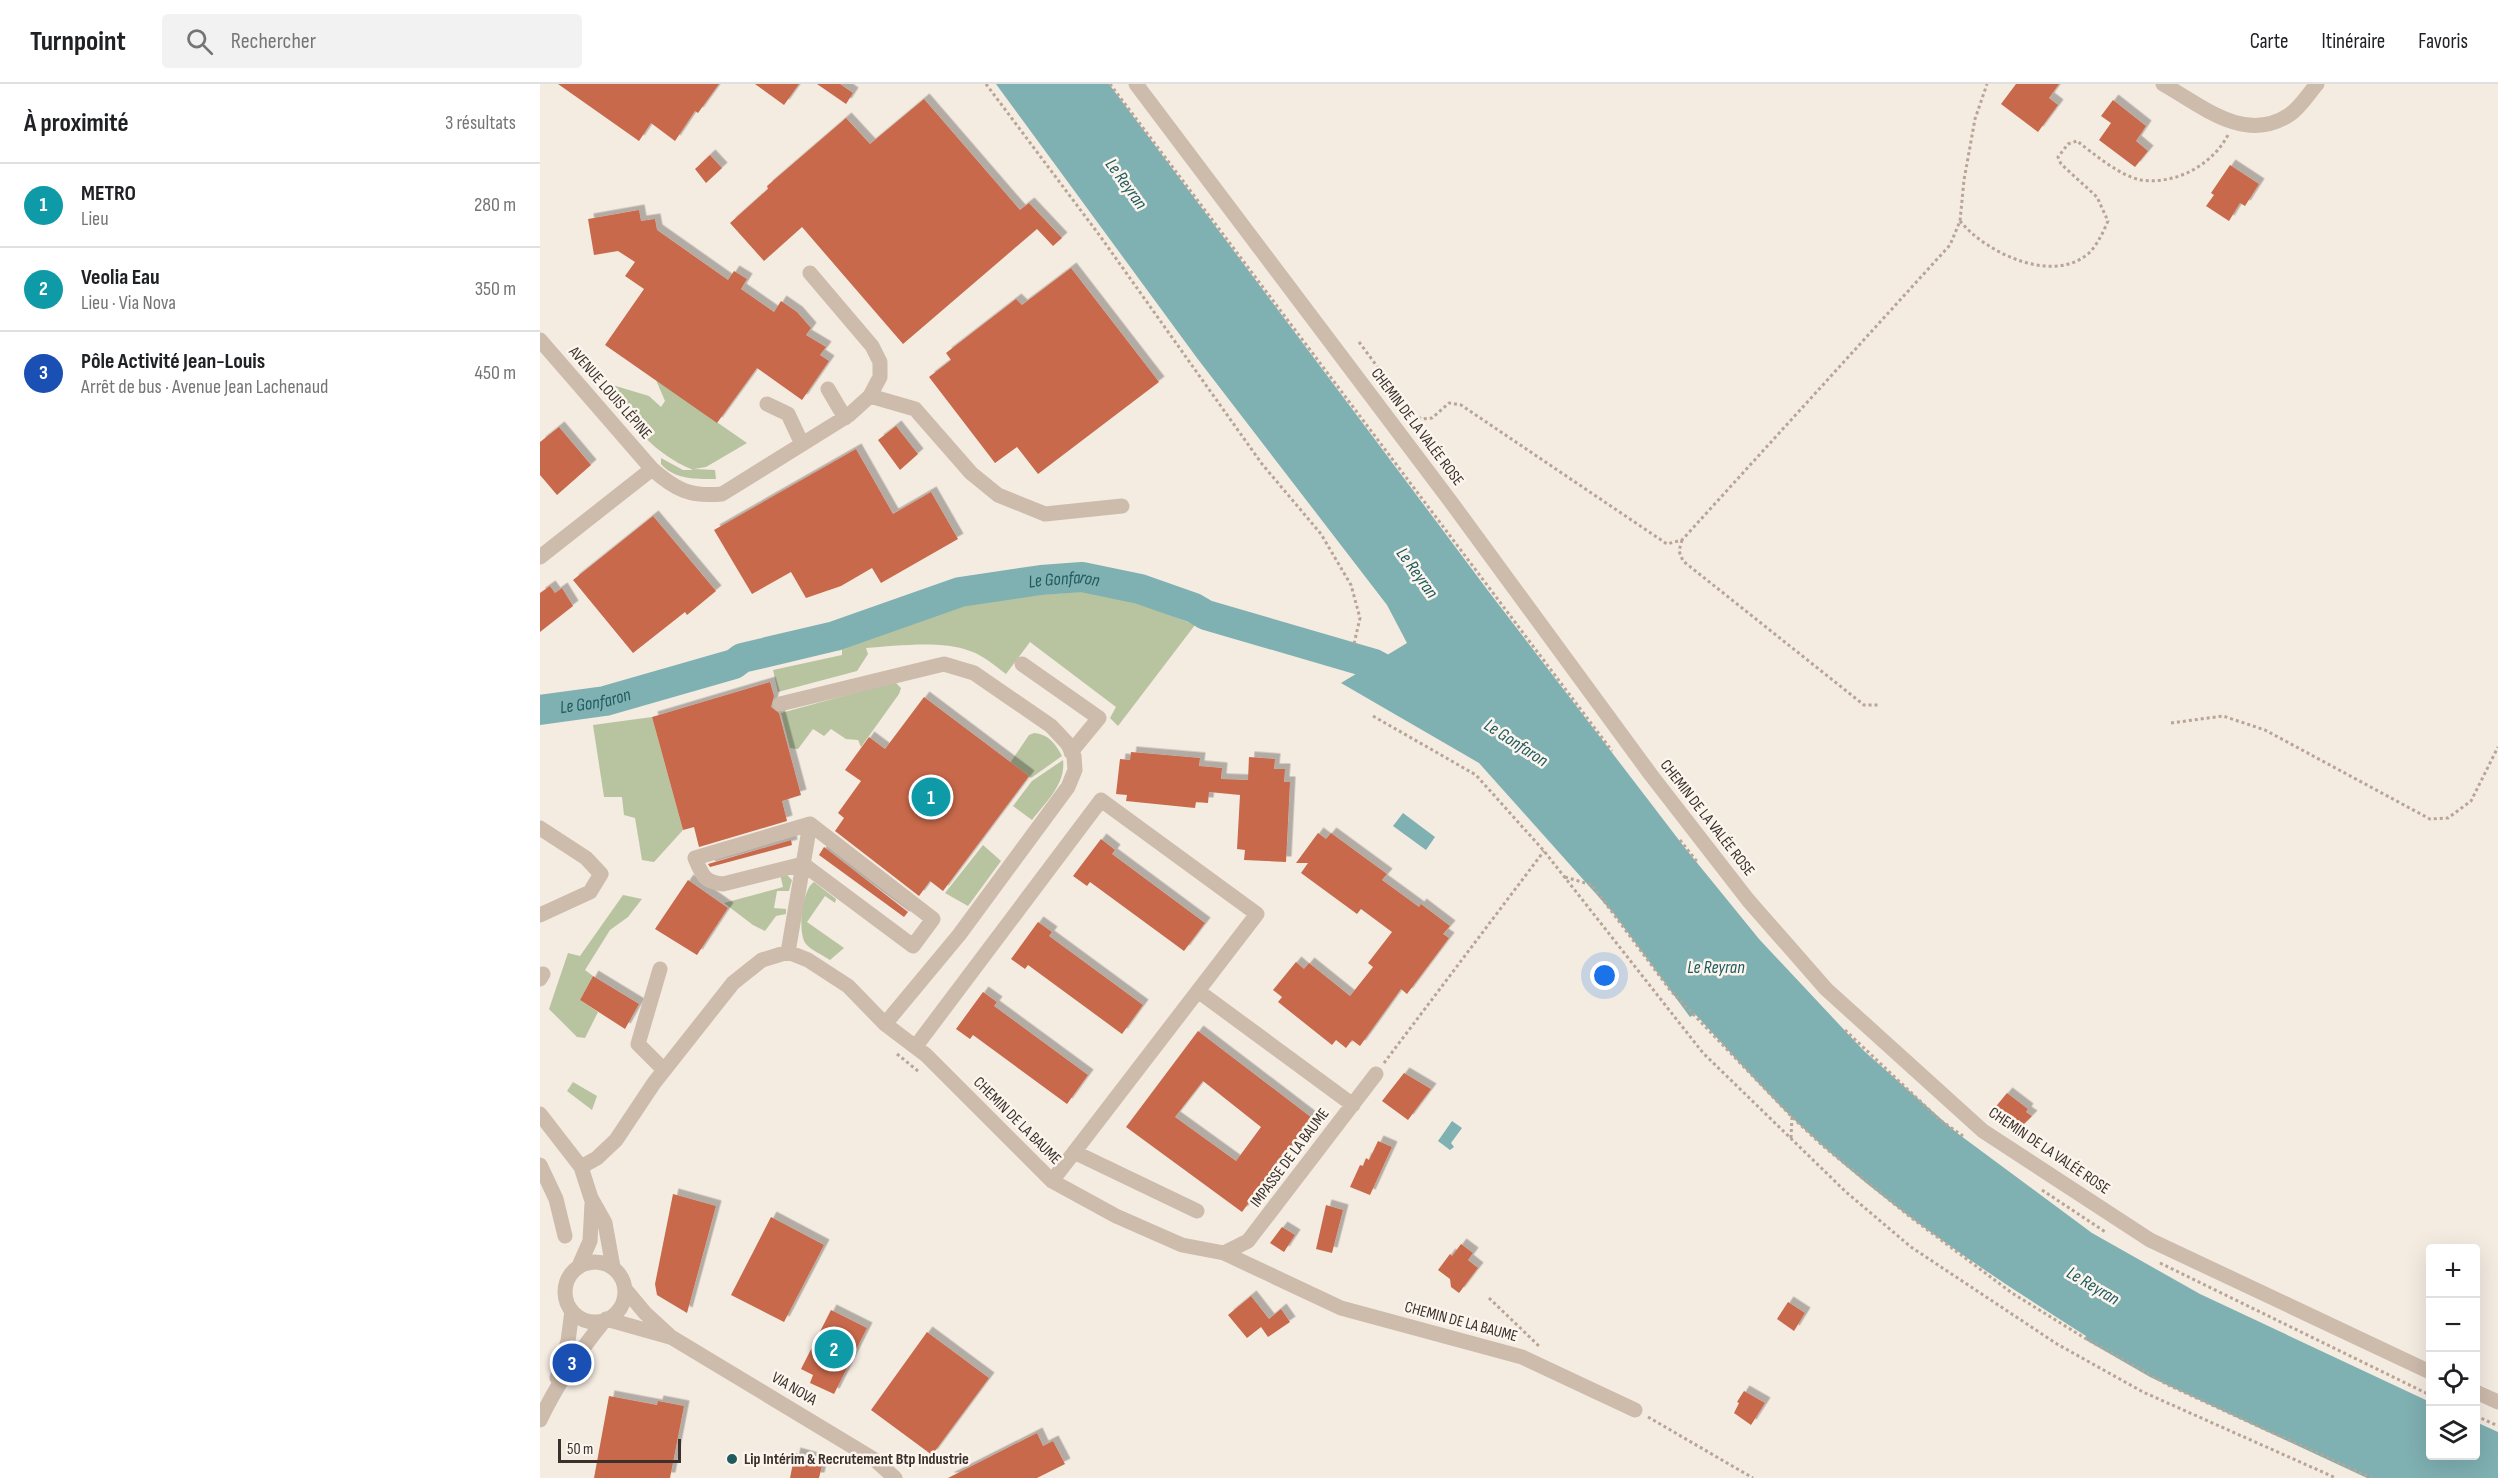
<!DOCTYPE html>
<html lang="fr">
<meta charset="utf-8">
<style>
:root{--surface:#fff;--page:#f2f2f2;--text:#202124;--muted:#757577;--line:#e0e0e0;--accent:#db2777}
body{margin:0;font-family:"Sofia Sans Condensed",sans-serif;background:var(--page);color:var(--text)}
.controls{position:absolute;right:18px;bottom:18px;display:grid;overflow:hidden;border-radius:6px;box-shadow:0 6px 24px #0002}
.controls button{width:54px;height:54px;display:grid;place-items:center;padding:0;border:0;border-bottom:2px solid var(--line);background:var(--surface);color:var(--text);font:30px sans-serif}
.scale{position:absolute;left:18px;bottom:15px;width:123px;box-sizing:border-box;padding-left:6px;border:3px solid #3b302b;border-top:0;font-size:16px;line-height:21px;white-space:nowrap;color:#3b302b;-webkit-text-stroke:4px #fbf5ee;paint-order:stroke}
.you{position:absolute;left:1065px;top:892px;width:21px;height:21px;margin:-15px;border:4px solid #fff;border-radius:50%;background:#1a73e8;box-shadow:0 0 0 9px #1a73e833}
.badge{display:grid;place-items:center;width:39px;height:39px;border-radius:50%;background:var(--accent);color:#fff;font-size:20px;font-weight:700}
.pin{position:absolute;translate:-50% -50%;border:3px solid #fff;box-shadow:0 2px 6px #0006}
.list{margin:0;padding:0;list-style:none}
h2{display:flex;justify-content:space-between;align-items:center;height:78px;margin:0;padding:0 24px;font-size:26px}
h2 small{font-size:20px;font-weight:400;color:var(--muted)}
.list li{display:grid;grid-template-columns:39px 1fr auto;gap:18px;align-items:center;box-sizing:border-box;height:84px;padding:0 24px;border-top:2px solid var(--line)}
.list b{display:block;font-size:22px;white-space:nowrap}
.list p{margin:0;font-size:20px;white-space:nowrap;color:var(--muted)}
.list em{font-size:20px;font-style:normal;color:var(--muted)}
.icon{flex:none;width:33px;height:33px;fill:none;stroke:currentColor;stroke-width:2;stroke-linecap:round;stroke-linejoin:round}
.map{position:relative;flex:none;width:1958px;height:1394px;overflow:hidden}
header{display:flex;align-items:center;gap:36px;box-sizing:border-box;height:84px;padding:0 30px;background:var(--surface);border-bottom:2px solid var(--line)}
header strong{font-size:28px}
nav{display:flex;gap:33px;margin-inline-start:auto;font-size:21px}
.search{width:420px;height:54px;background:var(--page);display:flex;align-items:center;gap:15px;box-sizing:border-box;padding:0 21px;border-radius:6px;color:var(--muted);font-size:22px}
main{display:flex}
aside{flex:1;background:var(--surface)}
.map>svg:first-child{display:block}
</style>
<header>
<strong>Turnpoint</strong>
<div class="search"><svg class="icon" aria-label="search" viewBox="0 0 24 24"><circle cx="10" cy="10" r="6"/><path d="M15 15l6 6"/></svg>Rechercher</div>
<nav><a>Carte</a><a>Itinéraire</a><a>Favoris</a></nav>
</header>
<main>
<aside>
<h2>À proximité<small>3 résultats</small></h2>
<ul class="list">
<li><span class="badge" style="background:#0f9aa8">1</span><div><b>METRO</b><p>Lieu</p></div><em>280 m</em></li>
<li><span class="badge" style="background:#0f9aa8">2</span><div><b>Veolia Eau</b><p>Lieu · Via Nova</p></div><em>350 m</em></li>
<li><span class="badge" style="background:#1a4fb4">3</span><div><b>Pôle Activité Jean-Louis</b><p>Arrêt de bus · Avenue Jean Lachenaud</p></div><em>450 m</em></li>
</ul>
</aside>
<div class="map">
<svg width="1958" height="1394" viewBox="0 0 1958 1394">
<defs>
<filter id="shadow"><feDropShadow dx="5.5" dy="-5.5" stdDeviation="0" flood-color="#0004"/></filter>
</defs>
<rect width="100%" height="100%" fill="#f4ebe1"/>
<!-- green -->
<path fill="#b8c4a0" d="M 116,296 L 207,359 L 166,383 L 154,385 L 175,386 L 176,395 C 156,395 135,396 121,380 L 121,374 L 143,386 L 153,386 C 111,368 95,342 66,308 L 69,300 L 109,312 L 121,323 L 125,317 Z
M 549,507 L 597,518 L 655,541 L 578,642 L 570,634 L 576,623 L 490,558 L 466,590 C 455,582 443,571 430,567 C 401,556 356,562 326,564 L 328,570 L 317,587 L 238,608 L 233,586 L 302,571 L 302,565 L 306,564 L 299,556 L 427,517 Z
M 355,598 L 361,604 L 359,610 L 321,663 L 318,656 L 306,655 L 291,645 L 284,652 L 273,645 L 258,665 L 250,664 L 241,629 Z
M 112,633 L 143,746 L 114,778 L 102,776 L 95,734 L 84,731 L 82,713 L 64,713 L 53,641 Z
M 494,649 C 508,650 515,659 522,672 L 491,694 L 470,679 L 489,651 Z
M 523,676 C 526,700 506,718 492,736 L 473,722 L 492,697 Z
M 443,761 L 461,777 L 428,822 L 405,809 Z
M 240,790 L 246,790 L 252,796 L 249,807 L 237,807 L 234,824 L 246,825 L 246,830 L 236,832 L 225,847 L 213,841 L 184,819 L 243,803 Z
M 274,798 L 296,815 L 295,819 L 285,812 L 267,838 L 304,864 L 290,876 C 283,871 272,867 266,860 C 257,850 262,805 274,798 Z
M 83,811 L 102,815 L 88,833 L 70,846 L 45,886 L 53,892 L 40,916 L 58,928 L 45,954 L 37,953 L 9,925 L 28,869 L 40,872 Z
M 33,998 L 57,1012 L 52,1026 L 27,1007 Z"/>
<!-- water -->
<path fill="#7fb0b2" d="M 456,0 L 569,0 L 949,508 L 1145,764 L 1219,855 L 1324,967 L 1417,1049 L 1552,1149 L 1660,1210 L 1890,1318 L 1890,1372 L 1936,1372 L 1936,1338 L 1958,1348 L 1958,1394 L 1827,1394 L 1610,1293 L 1546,1256 L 1546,1252 C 1447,1189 1348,1124 1261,1042 C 1224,1007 1190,968 1155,930 L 1150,933 L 1074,830 L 939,679 L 801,599 L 867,559 L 847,521 L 657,274 Z
M 863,729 L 895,753 L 886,766 L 853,742 Z
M 912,1037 L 922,1044 L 911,1059 L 914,1063 L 910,1066 L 898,1057 Z"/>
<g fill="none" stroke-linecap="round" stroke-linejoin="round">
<!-- river -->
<path stroke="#7fb0b2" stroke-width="30" id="s1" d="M 0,626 L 65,617 L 194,580 L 202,574 L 295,552 L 420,508 L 501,496 L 542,493 L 600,505 L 654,524 L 666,531 L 834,580 L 869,599"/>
</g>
<!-- building -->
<path fill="#c8694b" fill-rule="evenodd" filter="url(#shadow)" d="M 18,0 L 179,0 L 158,29 L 155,27 L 135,57 L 111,39 L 99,57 Z
M 215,0 L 259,0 L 244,21 Z
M 277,0 L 300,0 L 313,9 L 306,20 Z
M 1476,0 L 1519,0 L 1509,14 L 1518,21 L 1498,48 L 1461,20 Z
M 384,15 L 480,126 L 489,119 L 522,154 L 513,162 L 497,145 L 363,260 L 262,143 L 224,177 L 190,139 L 228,105 L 227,102 L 306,34 L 330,60 Z
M 1573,16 L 1606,42 L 1596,57 L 1608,67 L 1595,83 L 1559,56 L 1571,39 L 1561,32 Z
M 170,71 L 182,84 L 166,99 L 155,85 Z
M 1690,81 L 1719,100 L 1705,122 L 1700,119 L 1689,137 L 1666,122 L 1674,111 L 1671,109 Z
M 99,126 L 101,137 L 115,135 L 117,146 L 188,196 L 194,187 L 207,195 L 201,205 L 234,228 L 241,217 L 257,228 L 271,244 L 266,251 L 286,263 L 280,271 L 289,277 L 262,316 L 217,284 L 177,339 L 65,261 L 104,205 L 85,192 L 95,178 L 78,167 L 54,171 L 48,135 Z
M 531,184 L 619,298 L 498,390 L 477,363 L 455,379 L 389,293 L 411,276 L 406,269 L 476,215 L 482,221 Z
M 356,342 L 378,370 L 360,386 L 338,356 Z
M 19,343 L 51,381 L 17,411 L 0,391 L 0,358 Z
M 316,365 L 353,430 L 391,408 L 418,455 L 341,499 L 332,484 L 301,502 L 266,514 L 251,488 L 212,510 L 174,446 Z
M 113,432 L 176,507 L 147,531 L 145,528 L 93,569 L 33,496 Z
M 10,502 L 15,509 L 22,504 L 33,522 L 0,548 L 0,509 Z
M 230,598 L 234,612 L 231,623 L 239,629 L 261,711 L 242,717 L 247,737 L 159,763 L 154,743 L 143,746 L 112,633 Z
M 384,613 L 489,692 L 403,807 L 390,797 L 379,812 L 295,747 L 304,734 L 298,729 L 321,697 L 305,686 L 329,653 L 345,665 Z
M 591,668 L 660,674 L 659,682 L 682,684 L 681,695 L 708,696 L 709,673 L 735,675 L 734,685 L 745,685 L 744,698 L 750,698 L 746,778 L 704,776 L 705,766 L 697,765 L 700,711 L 669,708 L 668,719 L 656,718 L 655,724 L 586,717 L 587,711 L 576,710 L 580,675 L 590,676 Z
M 778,749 L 786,755 L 791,749 L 847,790 L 842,796 L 879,823 L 881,820 L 910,842 L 903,850 L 909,854 L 867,910 L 861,905 L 820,962 L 812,956 L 806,964 L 796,956 L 792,961 L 738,918 L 742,913 L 733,906 L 756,878 L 764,885 L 769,879 L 810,912 L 833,883 L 828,879 L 852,848 L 821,825 L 817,830 L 761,789 L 768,779 L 756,779 Z
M 561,755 L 575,766 L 572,770 L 665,839 L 644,867 L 550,798 L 547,802 L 533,792 Z
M 251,756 L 252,761 L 170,783 L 168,780 Z
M 284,763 L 368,828 L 364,833 L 279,771 Z
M 148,796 L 188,824 L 157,871 L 115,845 Z
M 498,838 L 512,848 L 509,852 L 603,921 L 582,950 L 488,881 L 485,885 L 471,875 Z
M 53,892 L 99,920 L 85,945 L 40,916 Z
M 443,908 L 457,918 L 454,922 L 548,991 L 527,1020 L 433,951 L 430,955 L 416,945 Z
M 658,947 L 772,1034 L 702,1128 L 586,1043 ZM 663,997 L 721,1043 L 696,1077 L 635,1033 Z
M 864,989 L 891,1005 L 868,1036 L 842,1017 Z
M 1467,1009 L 1488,1025 L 1486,1028 L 1492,1032 L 1481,1043 L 1477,1039 L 1474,1042 L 1453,1026 Z
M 838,1057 L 852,1063 L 830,1111 L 810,1103 L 820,1081 L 823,1082 L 826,1074 L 829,1076 Z
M 133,1110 L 176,1122 L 147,1229 L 117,1211 L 115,1200 Z
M 786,1121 L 803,1126 L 792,1169 L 776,1165 Z
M 231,1133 L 284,1161 L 244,1238 L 191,1211 Z
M 742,1143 L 755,1151 L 744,1168 L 730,1159 Z
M 921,1160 L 933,1169 L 928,1176 L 938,1184 L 919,1209 L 911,1203 L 910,1195 L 898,1186 L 910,1170 L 912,1172 Z
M 711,1212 L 729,1235 L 741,1225 L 750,1238 L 728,1253 L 721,1243 L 707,1254 L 688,1231 Z
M 1248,1218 L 1265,1229 L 1254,1247 L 1237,1235 Z
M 291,1226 L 327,1244 L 294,1310 L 270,1299 L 273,1291 L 261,1285 Z
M 387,1248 L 449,1294 L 392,1371 L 331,1326 Z
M 1204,1307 L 1225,1319 L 1211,1341 L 1194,1329 L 1199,1319 L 1197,1318 Z
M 69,1312 L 117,1321 L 118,1317 L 144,1322 L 130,1394 L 54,1394 Z
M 497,1349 L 503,1362 L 513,1357 L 525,1380 L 497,1394 L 408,1394 Z
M 255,1369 L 283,1377 L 279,1394 L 250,1394 Z"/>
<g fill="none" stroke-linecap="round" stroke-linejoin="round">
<!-- path -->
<path stroke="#b9a596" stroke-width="3" stroke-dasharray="3 3" stroke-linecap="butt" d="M 446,0 L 560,152 L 722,380 L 781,450 L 811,501 L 820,534 L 814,560
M 570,0 L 1072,667
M 1420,137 C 1446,169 1513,201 1549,169 C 1558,160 1563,148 1568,137 L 1557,113 L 1521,80 L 1518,73 L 1528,60 L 1537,57 C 1554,70 1580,92 1601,96 C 1636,101 1672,81 1688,51
M 819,258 L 868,324 L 881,335 L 892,334 L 909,319 L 921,321 L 1127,460 L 1142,456 L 1410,161 L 1420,137 L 1424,96 L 1435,35 L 1447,0
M 1142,456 L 1139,467 L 1143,477 L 1324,621 L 1339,621
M 833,632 L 936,691 L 1004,767 L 1163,969 L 1306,1108 L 1371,1163 L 1517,1260 L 1603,1308 L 1796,1394
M 1631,639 L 1683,632 L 1725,646 L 1890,735 L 1908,734 L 1931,717 L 1958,663
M 1140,756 L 1158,779
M 1025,793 L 1052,801 L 1130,906 L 1252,1033 L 1283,1062 L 1369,1132 L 1472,1209 L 1543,1253 L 1630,1302 L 1832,1394
M 1305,946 L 1400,1036 L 1423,1052
M 357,970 L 378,987
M 844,979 L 1004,767
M 1251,1054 L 1252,1033
M 1502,1106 L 1567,1149
M 1620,1179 L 1890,1311
M 949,1214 L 1000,1263
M 1936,1332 L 1958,1342
M 1108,1333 L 1213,1394"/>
<!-- minor -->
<path stroke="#cdbbac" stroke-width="15" d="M 596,0 L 911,418 L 1111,691 L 1208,816 L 1286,905 L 1443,1047 L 1610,1156 L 1890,1288
M 1623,0 C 1662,22 1705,60 1749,31 C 1760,24 1769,9 1777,0
M 0,256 L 112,385 C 136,406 150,413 182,410 L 309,331 L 330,312 L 340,293 L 340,278 L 332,262 L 270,189
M 288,305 L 305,334
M 330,312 L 375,325 L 431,389 L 458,411 L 505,430 L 582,422
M 227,320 L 248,330 L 262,360
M 0,473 L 112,385
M 482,580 L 559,634 L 531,668
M 240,620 L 404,580 L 434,589 L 511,642 L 527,659 L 534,672 L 535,686 L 528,703 L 419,851 L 345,940
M 270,740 L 393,835 L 373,862 L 263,780 L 183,800 C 164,798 162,791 155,774 Z
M 0,744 L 46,774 L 61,790 L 50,808 L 0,831
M 248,868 L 270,740
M 120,885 L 98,960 L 124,986
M 0,895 L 3,890
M 658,907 L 813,1021
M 376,962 L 561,716 L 717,830 L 512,1097
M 0,1030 L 41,1083 L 51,1114 L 65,1139 L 73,1183
M 534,1068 L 657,1127
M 0,1081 L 16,1115 L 25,1152
M 41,1083 L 57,1074 L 76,1056 L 114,999 L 193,899 L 222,876 L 248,868 L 268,876 L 308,902 L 345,940 L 386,971 L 512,1097 L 576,1132 L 642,1161 L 684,1169 L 801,1224 L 982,1273 L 1095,1326
M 684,1169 L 708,1157 L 836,990
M25 1208a30 30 0 1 1 60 0a30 30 0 1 1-60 0Z
M 39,1182 L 50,1157 L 52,1120
M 85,1205 L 105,1229 L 131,1253 L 335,1376 L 355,1394
M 66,1235 L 130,1253
M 17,1294 L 28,1257 L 32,1227
M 1936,1308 L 1958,1318
M 0,1336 C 17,1300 39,1268 64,1237"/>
</g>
<!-- markers -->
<circle fill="#1f5a5e" stroke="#fbf5ee" stroke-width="2" cx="192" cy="1375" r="6"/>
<g text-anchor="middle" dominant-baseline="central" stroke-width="5" stroke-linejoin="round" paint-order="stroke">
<!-- street labels -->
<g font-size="16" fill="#3b302b" stroke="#fbf5ee">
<text transform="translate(70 309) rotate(49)">AVENUE LOUIS LÉPINE</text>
<text transform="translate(877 343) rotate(53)">CHEMIN DE LA VALÉE ROSE</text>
<text transform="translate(1167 734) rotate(52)">CHEMIN DE LA VALÉE ROSE</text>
<text transform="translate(477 1037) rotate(45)">CHEMIN DE LA BAUME</text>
<text transform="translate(1509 1067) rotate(34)">CHEMIN DE LA VALÉE ROSE</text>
<text transform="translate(750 1074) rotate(-53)">IMPASSE DE LA BAUME</text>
<text transform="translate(921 1238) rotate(15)">CHEMIN DE LA BAUME</text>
<text transform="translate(254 1305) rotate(31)">VIA NOVA</text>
</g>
<!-- poi labels -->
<g font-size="16" font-weight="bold" fill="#3b302b" stroke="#fbf5ee" text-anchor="start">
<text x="204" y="1375">Lip Intérim &amp; Recrutement Btp Industrie</text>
</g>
<!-- water labels -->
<g font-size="18" font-style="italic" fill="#1f5a5e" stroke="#fbf5ee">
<text transform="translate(586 100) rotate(54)">Le Reyran</text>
<text transform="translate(877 489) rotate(54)">Le Reyran</text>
<text stroke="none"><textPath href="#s1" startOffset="543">Le Gonfaron</textPath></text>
<text stroke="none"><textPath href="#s1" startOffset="56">Le Gonfaron</textPath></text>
<text transform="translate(976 659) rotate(33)">Le Gonfaron</text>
<text x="1176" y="883">Le Reyran</text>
<text transform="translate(1553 1202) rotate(31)">Le Reyran</text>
</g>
</g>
</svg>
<div class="controls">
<button>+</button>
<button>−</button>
<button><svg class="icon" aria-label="locate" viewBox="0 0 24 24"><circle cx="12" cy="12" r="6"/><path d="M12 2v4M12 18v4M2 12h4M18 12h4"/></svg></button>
<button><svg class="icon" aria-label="layers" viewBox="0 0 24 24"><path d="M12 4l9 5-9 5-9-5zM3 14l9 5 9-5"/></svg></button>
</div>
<div class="scale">50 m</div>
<div class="you"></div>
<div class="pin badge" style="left:391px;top:713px;background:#0f9aa8">1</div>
<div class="pin badge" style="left:294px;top:1265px;background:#0f9aa8">2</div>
<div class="pin badge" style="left:32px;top:1279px;background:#1a4fb4">3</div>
</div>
</main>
